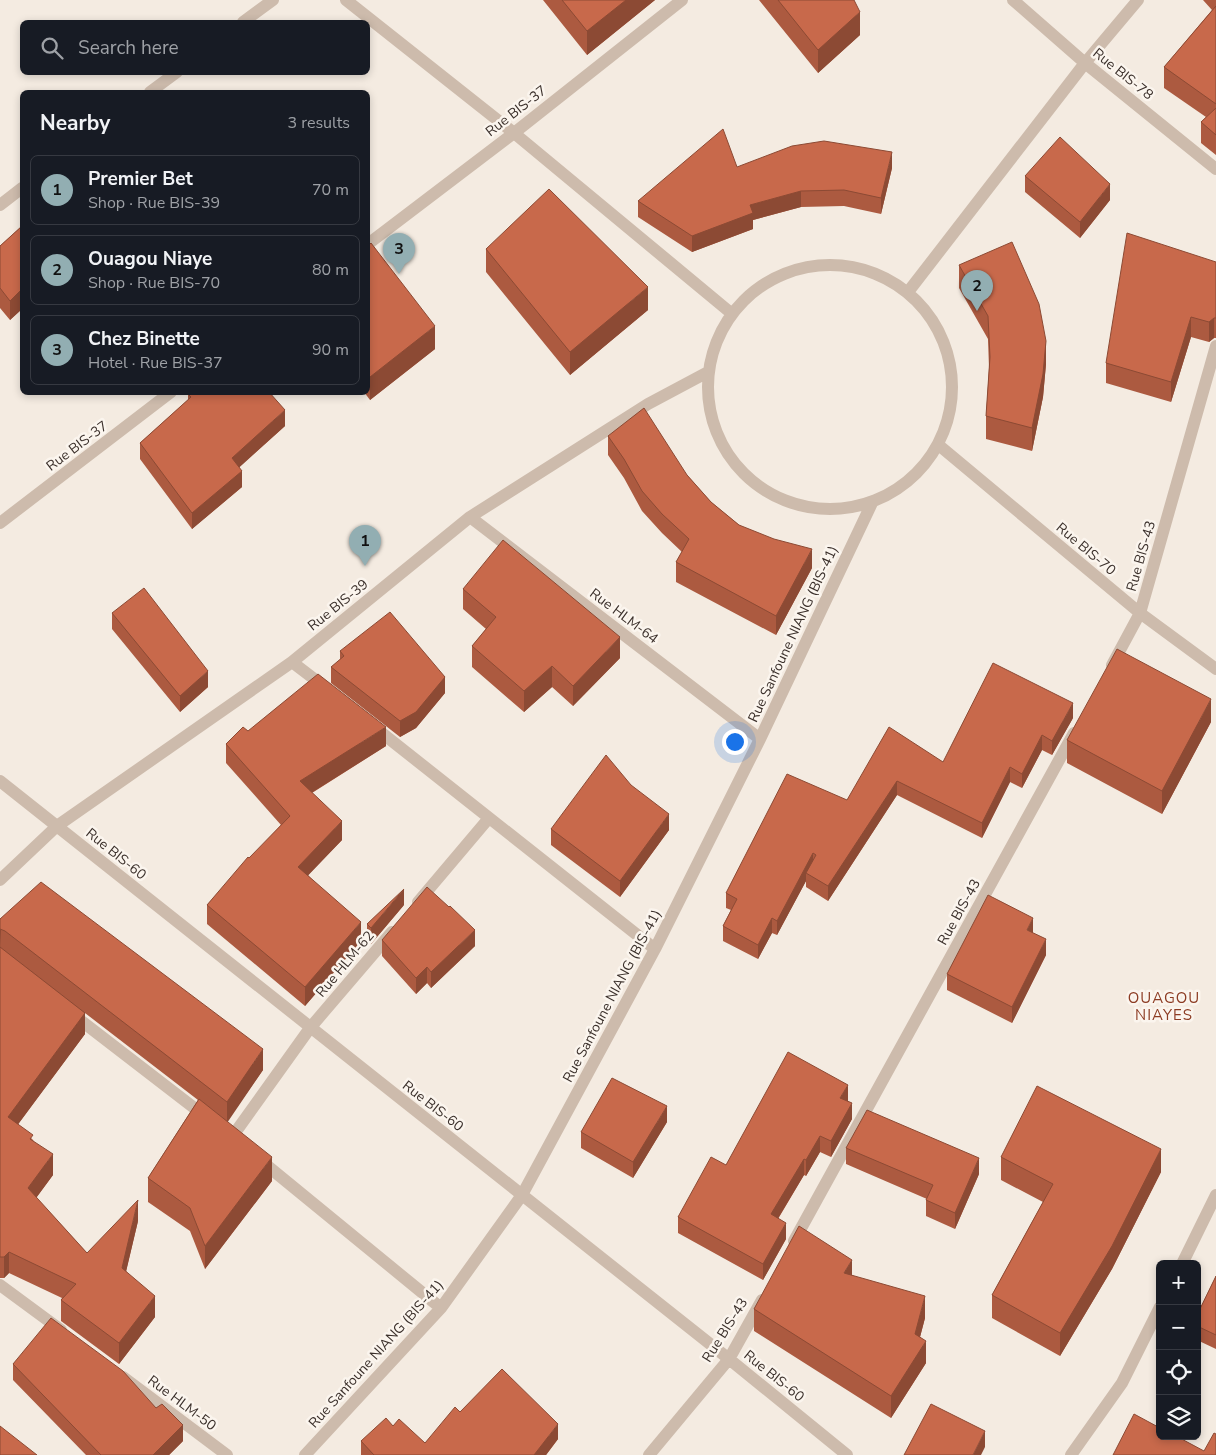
<!DOCTYPE html>
<meta charset="utf-8">
<style>
:root{--surface:#171b24;--page:#242831;--text:#f1f3f6;--muted:#9ea1a6;--line:#363941;--accent:#92aeb2}
body{margin:0;font-family:"Nunito Sans",sans-serif;background:var(--page);color:var(--text)}
.controls{position:absolute;right:15px;bottom:15px;display:grid;overflow:hidden;border-radius:8px;box-shadow:0 2px 8px #0003}
.controls button{width:45px;height:45px;display:grid;place-items:center;padding:0;border:0;border-bottom:1px solid var(--line);background:var(--surface);color:var(--text);font:25px sans-serif}
.you{position:absolute;left:734px;top:741px;width:18px;height:18px;margin:-12px;border:4px solid #fff;border-radius:50%;background:#1a73e8;box-shadow:0 0 0 8px #1a73e833}
.badge{display:grid;place-items:center;width:32px;height:32px;border-radius:50%;background:var(--accent);color:#111;font-size:16px;font-weight:700}
.pin{position:absolute;translate:-50% -41px;filter:drop-shadow(0 1px 2px #0008)}
.pin::after{content:'';position:absolute;top:26px;width:18px;height:15px;background:inherit;clip-path:polygon(0 0,100% 0,50% 100%)}
.list{margin:0;padding:0;list-style:none}
h2{display:flex;justify-content:space-between;align-items:center;height:65px;margin:0;padding:0 20px;font-size:21px}
h2 small{font-size:16px;font-weight:400;color:var(--muted)}
.list li{display:grid;grid-template-columns:32px 1fr auto;gap:15px;align-items:center;box-sizing:border-box;height:70px;margin:0 10px 10px;padding:0 10px;border:1px solid var(--line);border-radius:8px}
.list b{display:block;font-size:19px;white-space:nowrap}
.list p{margin:0;font-size:16px;white-space:nowrap;color:var(--muted)}
.list em{font-size:16px;font-style:normal;color:var(--muted)}
.icon{flex:none;width:28px;height:28px;fill:none;stroke:currentColor;stroke-width:2;stroke-linecap:round;stroke-linejoin:round}
.map{position:relative;flex:none;width:1216px;height:1455px;overflow:hidden}
.search{position:absolute;background:var(--surface);box-shadow:0 2px 8px #0003;left:20px;top:20px;width:350px;height:55px;display:flex;align-items:center;gap:12px;box-sizing:border-box;padding:0 18px;border-radius:8px;color:var(--muted);font-size:19px}
.panel{position:absolute;background:var(--surface);box-shadow:0 2px 8px #0003;left:20px;top:90px;width:350px;height:305px;border-radius:8px}
.map>svg:first-child{display:block}
</style>
<div class="map">
<svg width="1216" height="1455" viewBox="0 0 1216 1455">
<rect width="100%" height="100%" fill="#f4ebe1"/>
<g fill="none" stroke-linecap="round" stroke-linejoin="round">
<!-- minor -->
<path stroke="#cdbbac" stroke-width="12" d="M 346,0 L 514,133 L 731,313
M 1013,0 L 1085,63 L 1216,169
M 243,22 L 273,0
M 150,92 L 177,72
M 0,205 L 22,188
M 368,244 L 514,133 L 682,0
M708 387a122 122 0 1 1 244 0a122 122 0 1 1-244 0Z
M 908,292 L 1085,63 L 1138,0
M 941,447 L 1140,613 L 1216,669
M 470,517 L 760,739
M 0,523 L 171,392
M 292,662 L 326,688
M 1112,665 L 1140,613 L 1216,346
M 373,726 L 655,949
M 0,781 L 729,1359 L 847,1455
M 0,880 L 57,826 L 292,662 L 470,517 L 648,404 L 708,372
M 418,902 L 489,818
M 71,1013 L 206,1117
M 232,1137 L 310,1028 L 392,932
M 259,1159 L 441,1308
M 794,1241 L 1074,733
M 1182,1264 L 1216,1195
M 0,1285 L 61,1330
M 123,1377 L 227,1455
M 305,1455 L 441,1308 L 522,1195 L 655,949 L 760,739 L 872,503
M 649,1455 L 729,1359 L 762,1300
M 1071,1455 L 1122,1383 L 1160,1307"/>
</g>
<!-- wall -->
<path fill="#ac5a40" d="M 543,0 L 655,0 L 587,55 Z
M 759,0 L 854,0 L 860,35 L 818,73 Z
M 1203,0 L 1216,0 L 1216,155 L 1201,143 L 1201,122 L 1206,117 L 1164,88 L 1164,67 L 1212,10 Z
M 737,167 L 892,168 L 881,214 L 844,206 L 801,207 L 753,220 L 753,229 L 692,252 L 638,217 L 638,201 Z
M 1025,176 L 1110,200 L 1080,238 L 1025,192 Z
M 22,226 L 22,310 L 22,309 L 10,320 L 0,308 L 0,246 Z
M 368,246 L 435,349 L 370,400 L 364,392 L 368,392 Z
M 486,249 L 648,310 L 570,375 L 486,272 Z
M 1216,262 L 1216,338 L 1214,338 L 1209,342 L 1191,337 L 1171,402 L 1106,383 L 1106,363 Z
M 959,265 L 1046,364 L 1043,397 L 1032,451 L 986,439 L 986,416 L 989,368 L 988,339 L 959,288 Z
M 188,394 L 285,426 L 239,467 L 242,487 L 192,529 L 140,459 L 140,443 L 188,400 Z
M 608,436 L 687,475 L 711,502 L 739,525 L 812,568 L 776,635 L 676,582 L 676,562 L 682,552 L 662,533 L 642,511 L 624,478 L 608,455 Z
M 463,589 L 620,658 L 573,706 L 552,687 L 524,712 L 472,667 L 472,646 L 486,629 L 463,609 Z
M 112,613 L 208,687 L 180,712 L 112,629 Z
M 340,651 L 445,693 L 416,728 L 400,737 L 331,683 L 331,667 L 340,660 Z
M 1073,718 L 1052,755 L 1042,750 L 1022,788 L 1010,782 L 982,838 L 897,795 L 828,901 L 806,887 L 806,881 L 777,935 L 772,933 L 758,959 L 723,941 L 723,926 L 731,910 L 726,908 L 726,893 L 847,800 L 943,762 Z
M 1211,722 L 1162,814 L 1067,763 L 1067,740 Z
M 248,731 L 386,746 L 312,793 L 342,840 L 308,875 L 361,941 L 305,1006 L 207,924 L 207,905 L 281,825 L 226,763 L 226,744 Z
M 551,829 L 669,830 L 620,897 L 551,845 Z
M 404,905 L 371,944 L 367,940 L 367,924 Z
M 0,919 L 263,1070 L 227,1121 L 272,1181 L 205,1269 L 190,1231 L 148,1202 L 148,1178 L 198,1100 L 85,1013 L 85,1034 L 18,1124 L 33,1140 L 53,1175 L 36,1198 L 87,1253 L 138,1221 L 126,1271 L 155,1317 L 119,1364 L 61,1321 L 61,1300 L 62,1298 L 9,1273 L 4,1278 L 0,1278 Z
M 1033,933 L 1046,955 L 1012,1023 L 947,990 L 947,974 Z
M 382,940 L 475,946 L 431,988 L 427,983 L 416,994 L 382,956 Z
M 848,1101 L 852,1119 L 831,1157 L 820,1152 L 806,1176 L 804,1175 L 778,1219 L 786,1239 L 763,1280 L 678,1233 L 678,1217 L 726,1165 Z
M 667,1122 L 633,1178 L 581,1148 L 581,1132 Z
M 846,1148 L 979,1174 L 955,1229 L 926,1216 L 926,1200 L 927,1199 L 846,1164 Z
M 1001,1157 L 1161,1172 L 1112,1269 L 1060,1356 L 992,1318 L 992,1295 L 1043,1202 L 1001,1180 Z
M 852,1275 L 925,1318 L 920,1337 L 926,1363 L 891,1418 L 754,1331 L 754,1309 Z
M 1216,1276 L 1216,1349 L 1197,1340 L 1197,1315 Z
M 13,1364 L 183,1441 L 169,1455 L 86,1455 L 13,1380 Z
M 460,1412 L 558,1439 L 546,1455 L 361,1455 L 361,1441 L 393,1426 L 425,1443 Z"/>
<!-- shaded-wall -->
<path fill="#8c4a34" d="M 626,0 L 655,0 L 587,55 L 587,31 Z
M 860,12 L 860,35 L 818,73 L 818,50 Z
M 892,152 L 892,168 L 881,214 L 881,198 Z
M 1110,184 L 1110,200 L 1080,238 L 1080,222 Z
M 801,191 L 801,207 L 753,220 L 753,229 L 692,252 L 692,236 L 750,205 Z
M 648,287 L 648,310 L 570,375 L 570,352 Z
M 22,289 L 22,309 L 10,320 L 10,301 Z
M 1191,317 L 1191,337 L 1171,402 L 1171,382 Z
M 1214,318 L 1214,338 L 1209,342 L 1209,322 Z
M 435,326 L 435,349 L 370,400 L 370,377 Z
M 1046,341 L 1046,364 L 1043,397 L 1032,451 L 1032,428 Z
M 285,410 L 285,426 L 232,474 L 232,458 Z
M 242,471 L 242,487 L 192,529 L 192,513 Z
M 812,549 L 812,568 L 776,635 L 776,616 Z
M 620,637 L 620,658 L 573,706 L 573,686 Z
M 552,666 L 552,687 L 524,712 L 524,691 Z
M 208,671 L 208,687 L 180,712 L 180,696 Z
M 445,677 L 445,693 L 416,728 L 400,737 L 400,721 Z
M 1211,699 L 1211,722 L 1162,814 L 1162,791 Z
M 1073,703 L 1073,718 L 1052,755 L 1052,741 Z
M 386,727 L 386,746 L 300,800 L 300,781 Z
M 1042,735 L 1042,750 L 1022,788 L 1022,774 Z
M 1010,767 L 1010,782 L 982,838 L 982,823 Z
M 897,781 L 897,795 L 828,901 L 828,886 Z
M 669,814 L 669,830 L 620,897 L 620,881 Z
M 342,821 L 342,840 L 298,886 L 298,867 Z
M 813,853 L 813,868 L 806,873 L 806,881 L 777,935 L 777,921 Z
M 404,889 L 404,905 L 371,944 L 371,928 Z
M 772,918 L 772,933 L 758,959 L 758,945 Z
M 1033,918 L 1033,934 L 1027,930 Z
M 361,922 L 361,941 L 305,1006 L 305,987 Z
M 0,929 L 1,929 L 0,950 Z
M 475,930 L 475,946 L 431,988 L 431,972 Z
M 1046,939 L 1046,955 L 1012,1023 L 1012,1007 Z
M 427,967 L 427,983 L 416,994 L 416,978 Z
M 85,1013 L 85,1034 L 8,1138 L 8,1117 Z
M 263,1049 L 263,1070 L 227,1123 L 227,1102 Z
M 848,1085 L 848,1101 L 840,1114 L 840,1098 Z
M 852,1103 L 852,1119 L 831,1157 L 831,1141 Z
M 667,1106 L 667,1122 L 633,1178 L 633,1162 Z
M 820,1136 L 820,1152 L 806,1176 L 806,1160 Z
M 1161,1149 L 1161,1172 L 1112,1269 L 1060,1356 L 1060,1333 Z
M 53,1154 L 53,1175 L 28,1209 L 28,1188 Z
M 272,1157 L 272,1181 L 205,1269 L 205,1246 Z
M 979,1158 L 979,1174 L 955,1229 L 955,1213 Z
M 804,1159 L 804,1175 L 771,1230 L 771,1214 Z
M 138,1200 L 138,1221 L 122,1289 L 122,1268 Z
M 786,1223 L 786,1239 L 763,1280 L 763,1264 Z
M 9,1252 L 9,1273 L 4,1278 L 4,1257 Z
M 852,1260 L 852,1282 L 844,1273 Z
M 155,1296 L 155,1317 L 119,1364 L 119,1343 Z
M 925,1296 L 925,1318 L 915,1356 L 915,1334 Z
M 926,1341 L 926,1363 L 891,1418 L 891,1396 Z
M 558,1424 L 558,1439 L 546,1455 L 534,1455 Z
M 183,1425 L 183,1441 L 169,1455 L 153,1455 Z
M 985,1431 L 985,1447 L 981,1455 L 973,1455 Z"/>
<!-- building -->
<path fill="#c8694b" stroke="#8c4a34" d="M 562,0 L 626,0 L 587,31 Z
M 778,0 L 854,0 L 860,12 L 818,50 Z
M 1216,6 L 1216,104 L 1164,67 Z
M 1216,108 L 1216,135 L 1201,122 Z
M 723,129 L 737,167 L 792,146 L 824,141 L 892,152 L 881,198 L 844,190 L 801,191 L 750,205 L 753,213 L 692,236 L 638,201 Z
M 1060,137 L 1110,184 L 1080,222 L 1025,176 Z
M 549,189 L 648,287 L 570,352 L 486,249 Z
M 22,226 L 22,290 L 22,289 L 10,301 L 0,288 L 0,246 Z
M 1127,233 L 1216,262 L 1216,318 L 1214,318 L 1209,322 L 1191,317 L 1171,382 L 1106,363 Z
M 1012,242 L 1039,304 L 1046,341 L 1043,374 L 1032,428 L 986,416 L 990,357 L 988,316 L 959,265 Z
M 371,243 L 435,326 L 370,377 L 368,374 L 368,246 Z
M 190,392 L 269,392 L 285,410 L 232,458 L 242,471 L 192,513 L 140,443 L 191,397 L 188,394 Z
M 644,408 L 687,475 L 711,502 L 739,525 L 774,539 L 812,549 L 776,616 L 676,562 L 689,539 L 662,514 L 642,491 L 624,459 L 608,436 Z
M 503,540 L 620,637 L 573,686 L 552,666 L 524,691 L 472,646 L 496,617 L 463,589 Z
M 144,588 L 208,671 L 180,696 L 112,613 Z
M 390,612 L 445,677 L 416,712 L 400,721 L 331,667 L 344,656 L 340,651 Z
M 1117,649 L 1211,699 L 1162,791 L 1067,740 Z
M 993,663 L 1073,703 L 1052,741 L 1042,735 L 1022,774 L 1010,767 L 982,823 L 897,781 L 828,886 L 806,873 L 816,855 L 813,853 L 777,921 L 772,918 L 758,945 L 723,926 L 737,899 L 726,893 L 787,774 L 847,800 L 889,727 L 943,762 Z
M 318,674 L 386,727 L 300,781 L 342,821 L 298,867 L 361,922 L 305,987 L 207,905 L 248,857 L 249,858 L 290,816 L 226,744 L 243,727 L 248,731 Z
M 606,755 L 631,785 L 669,814 L 620,881 L 551,829 Z
M 41,882 L 263,1049 L 227,1102 L 5,931 L 0,929 L 0,919 Z
M 427,887 L 449,907 L 450,906 L 475,930 L 431,972 L 427,967 L 416,978 L 382,940 Z
M 404,889 L 371,928 L 367,924 Z
M 988,895 L 1033,918 L 1027,930 L 1046,939 L 1012,1007 L 947,974 Z
M 0,947 L 85,1013 L 8,1117 L 33,1135 L 30,1139 L 53,1154 L 28,1188 L 87,1253 L 138,1200 L 122,1268 L 155,1296 L 119,1343 L 61,1300 L 76,1284 L 9,1252 L 4,1257 L 0,1257 Z
M 788,1052 L 848,1085 L 840,1098 L 852,1103 L 831,1141 L 820,1136 L 806,1160 L 804,1159 L 771,1214 L 786,1223 L 763,1264 L 678,1217 L 711,1157 L 726,1165 Z
M 612,1078 L 667,1106 L 633,1162 L 581,1132 Z
M 1037,1086 L 1161,1149 L 1112,1246 L 1060,1333 L 992,1295 L 1053,1184 L 1001,1157 Z
M 199,1099 L 272,1157 L 205,1246 L 190,1208 L 148,1178 Z
M 867,1110 L 979,1158 L 955,1213 L 926,1200 L 933,1185 L 846,1148 Z
M 799,1226 L 852,1260 L 844,1273 L 925,1296 L 915,1334 L 926,1341 L 891,1396 L 754,1309 Z
M 1216,1276 L 1216,1335 L 1197,1326 L 1197,1315 Z
M 51,1318 L 123,1371 L 156,1408 L 162,1404 L 183,1425 L 153,1455 L 101,1455 L 13,1364 Z
M 502,1369 L 558,1424 L 534,1455 L 374,1455 L 361,1441 L 386,1418 L 393,1426 L 399,1419 L 425,1443 L 455,1407 L 460,1412 Z
M 931,1404 L 985,1431 L 973,1455 L 904,1455 Z
M 1134,1414 L 1160,1428 L 1160,1436 L 1176,1436 L 1204,1451 L 1214,1433 L 1216,1434 L 1216,1455 L 1113,1455 Z
M 0,1426 L 37,1455 L 0,1455 Z"/>
<g text-anchor="middle" dominant-baseline="central" stroke-width="5" stroke-linejoin="round" paint-order="stroke">
<!-- street labels -->
<g font-size="14" fill="#3b302b" stroke="#fbf5ee">
<text transform="translate(1123 74) rotate(39)">Rue BIS-78</text>
<text transform="translate(516 111) rotate(-38)">Rue BIS-37</text>
<text transform="translate(77 446) rotate(-37)">Rue BIS-37</text>
<text transform="translate(1086 549) rotate(40)">Rue BIS-70</text>
<text transform="translate(1141 556) rotate(-74)">Rue BIS-43</text>
<text transform="translate(338 605) rotate(-39)">Rue BIS-39</text>
<text transform="translate(624 616) rotate(37)">Rue HLM-64</text>
<text transform="translate(793 634) rotate(-65)">Rue Sanfoune NIANG (BIS-41)</text>
<text transform="translate(116 854) rotate(39)">Rue BIS-60</text>
<text transform="translate(959 912) rotate(-61)">Rue BIS-43</text>
<text transform="translate(345 964) rotate(-50)">Rue HLM-62</text>
<text transform="translate(612 996) rotate(-62)">Rue Sanfoune NIANG (BIS-41)</text>
<text transform="translate(433 1106) rotate(38)">Rue BIS-60</text>
<text transform="translate(725 1330) rotate(-58)">Rue BIS-43</text>
<text transform="translate(376 1354) rotate(-48)">Rue Sanfoune NIANG (BIS-41)</text>
<text transform="translate(774 1376) rotate(39)">Rue BIS-60</text>
<text transform="translate(182 1403) rotate(37)">Rue HLM-50</text>
</g>
<!-- neighbourhood labels -->
<g font-size="15" letter-spacing="1" fill="#8c3b22" stroke="#fbf5ee">
<text x="1164" y="998">OUAGOU<tspan x="1164" dy="17">NIAYES</tspan></text>
</g>
</g>
</svg>
<div class="controls">
<button>+</button>
<button>−</button>
<button><svg class="icon" aria-label="locate" viewBox="0 0 24 24"><circle cx="12" cy="12" r="6"/><path d="M12 2v4M12 18v4M2 12h4M18 12h4"/></svg></button>
<button><svg class="icon" aria-label="layers" viewBox="0 0 24 24"><path d="M12 4l9 5-9 5-9-5zM3 14l9 5 9-5"/></svg></button>
</div>
<div class="you"></div>
<div class="pin badge" style="left:365px;top:566px">1</div>
<div class="pin badge" style="left:977px;top:311px">2</div>
<div class="pin badge" style="left:399px;top:274px">3</div>
<div class="search"><svg class="icon" aria-label="search" viewBox="0 0 24 24"><circle cx="10" cy="10" r="6"/><path d="M15 15l6 6"/></svg>Search here</div>
<section class="panel">
<h2>Nearby<small>3 results</small></h2>
<ul class="list">
<li><span class="badge">1</span><div><b>Premier Bet</b><p>Shop · Rue BIS-39</p></div><em>70 m</em></li>
<li><span class="badge">2</span><div><b>Ouagou Niaye</b><p>Shop · Rue BIS-70</p></div><em>80 m</em></li>
<li><span class="badge">3</span><div><b>Chez Binette</b><p>Hotel · Rue BIS-37</p></div><em>90 m</em></li>
</ul>
</section>
</div>
